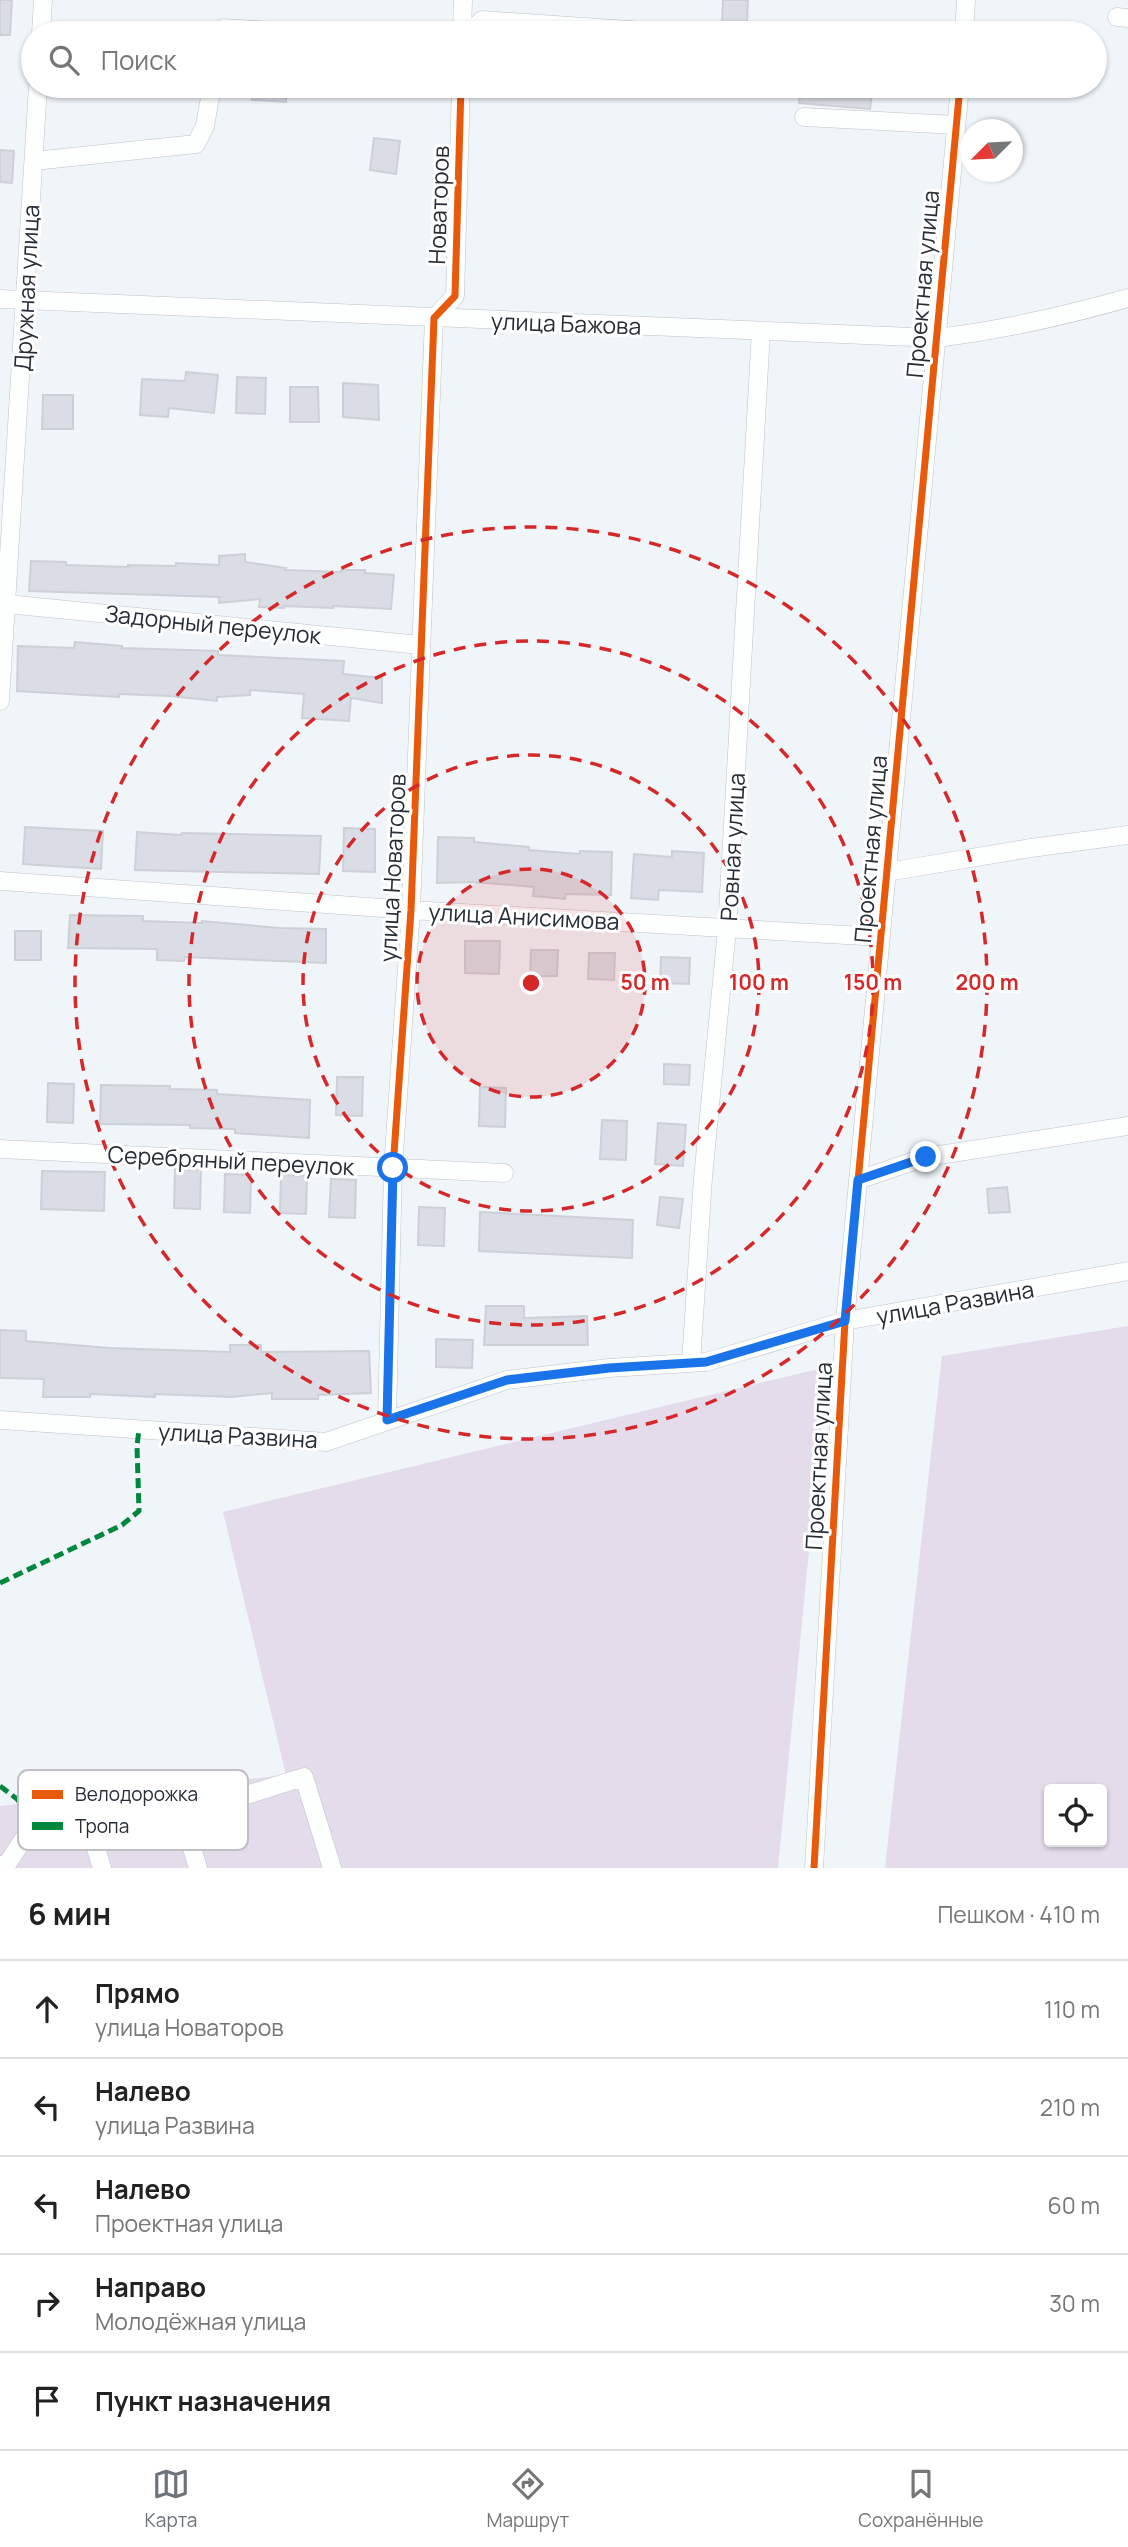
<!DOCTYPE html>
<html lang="ru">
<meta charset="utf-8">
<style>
:root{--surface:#fff;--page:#f6f6f6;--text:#222;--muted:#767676;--line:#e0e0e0;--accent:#6c737b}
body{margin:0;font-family:Manrope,sans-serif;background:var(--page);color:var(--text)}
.controls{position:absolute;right:21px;bottom:21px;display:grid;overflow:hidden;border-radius:7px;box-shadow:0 2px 5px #0004}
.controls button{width:63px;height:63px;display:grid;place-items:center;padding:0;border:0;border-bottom:2px solid var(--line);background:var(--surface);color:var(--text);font:35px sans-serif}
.compass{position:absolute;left:960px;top:119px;width:63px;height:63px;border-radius:50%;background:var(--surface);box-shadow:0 2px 5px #0004;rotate:246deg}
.stop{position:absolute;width:21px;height:21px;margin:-16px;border:5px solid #1a73e8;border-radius:50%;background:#fff}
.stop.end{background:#1a73e8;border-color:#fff;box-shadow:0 2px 7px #0008}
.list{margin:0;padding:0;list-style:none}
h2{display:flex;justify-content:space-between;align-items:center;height:91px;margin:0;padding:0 28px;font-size:30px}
h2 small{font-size:23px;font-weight:400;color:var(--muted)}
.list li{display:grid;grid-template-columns:46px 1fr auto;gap:21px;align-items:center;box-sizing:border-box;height:98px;padding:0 28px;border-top:2px solid var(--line)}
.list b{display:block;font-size:26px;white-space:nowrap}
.list p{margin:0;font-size:23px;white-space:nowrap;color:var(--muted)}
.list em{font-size:23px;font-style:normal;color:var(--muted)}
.icon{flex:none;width:38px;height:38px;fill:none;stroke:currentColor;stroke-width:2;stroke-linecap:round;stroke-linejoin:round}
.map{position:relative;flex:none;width:1128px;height:1868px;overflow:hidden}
.search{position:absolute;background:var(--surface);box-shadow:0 2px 5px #0004;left:21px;right:21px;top:21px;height:77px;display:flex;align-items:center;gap:18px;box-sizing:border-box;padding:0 24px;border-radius:38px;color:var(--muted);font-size:26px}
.sheet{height:581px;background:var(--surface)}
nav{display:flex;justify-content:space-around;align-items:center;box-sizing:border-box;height:98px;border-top:2px solid var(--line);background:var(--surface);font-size:19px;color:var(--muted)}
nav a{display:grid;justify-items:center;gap:4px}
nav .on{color:var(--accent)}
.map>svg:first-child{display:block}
</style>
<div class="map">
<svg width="1128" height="1868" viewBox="0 0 1128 1868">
<rect width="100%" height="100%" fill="#f0f5fa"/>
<!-- green -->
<path fill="#e4dbeb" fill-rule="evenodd" d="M 1128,1326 L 1128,1868 L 885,1868 L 942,1356 ZM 1049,1789 L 1102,1789 L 1102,1842 L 1049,1842 Z
M 827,1367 L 778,1868 L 0,1868 L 0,1806 L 286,1775 L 223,1512 Z"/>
<!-- building -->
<path fill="#dadde5" stroke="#ced0d8" stroke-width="2" d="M 0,0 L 12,0 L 10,35 L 0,35 Z
M 723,0 L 748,0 L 747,23 L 722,22 Z
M 252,86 L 286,86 L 286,102 L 252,100 Z
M 801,86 L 873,86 L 870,109 L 799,103 Z
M 374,138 L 400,141 L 396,174 L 370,170 Z
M 0,150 L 14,151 L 12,183 L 0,182 Z
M 186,372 L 218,375 L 214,413 L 169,408 L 168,417 L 140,415 L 142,379 L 185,381 Z
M 237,377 L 266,378 L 265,414 L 236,413 Z
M 343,383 L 378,385 L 379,420 L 343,417 Z
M 290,387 L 318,387 L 319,422 L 290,422 Z
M 43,395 L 73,395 L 73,429 L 42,429 Z
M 245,554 L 245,562 L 286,568 L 285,570 L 341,572 L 341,570 L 365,570 L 365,573 L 394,575 L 391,609 L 333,606 L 333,608 L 284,606 L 284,608 L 259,607 L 260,599 L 219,603 L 219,597 L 29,591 L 31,561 L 66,562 L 66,565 L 128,567 L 128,565 L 176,566 L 176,563 L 219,565 L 219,556 Z
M 75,642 L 122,646 L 122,648 L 218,651 L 218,655 L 344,661 L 343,674 L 382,678 L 382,703 L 351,698 L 349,721 L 302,718 L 304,694 L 250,690 L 250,695 L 217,697 L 217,701 L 169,696 L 119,694 L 119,697 L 17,691 L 18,646 L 74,648 Z
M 25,827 L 103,831 L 101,869 L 23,864 Z
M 344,828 L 375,829 L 375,872 L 343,871 Z
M 137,832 L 181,835 L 182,833 L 321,836 L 319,874 L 135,870 Z
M 438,837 L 474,838 L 474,842 L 529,847 L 529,850 L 580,854 L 580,851 L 612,852 L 611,895 L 566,894 L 565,899 L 533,896 L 534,887 L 473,882 L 437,883 Z
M 672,851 L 704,853 L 702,892 L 659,890 L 658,900 L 631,898 L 634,854 L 672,857 Z
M 70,915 L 143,916 L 143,921 L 202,923 L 202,921 L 280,928 L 326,929 L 326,963 L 185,957 L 184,961 L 157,960 L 157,949 L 68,948 Z
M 15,931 L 41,931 L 41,960 L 15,960 Z
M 465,941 L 500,941 L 499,974 L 465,973 Z
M 531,950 L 558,950 L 557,976 L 530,976 Z
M 589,953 L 615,953 L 614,980 L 588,979 Z
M 661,957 L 690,958 L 689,984 L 660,983 Z
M 664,1064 L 690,1065 L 689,1085 L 664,1084 Z
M 337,1077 L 363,1077 L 362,1116 L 336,1115 Z
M 48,1083 L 74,1084 L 73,1123 L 47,1122 Z
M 101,1085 L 170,1086 L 170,1089 L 217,1090 L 217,1094 L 310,1100 L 309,1138 L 235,1133 L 235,1129 L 190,1128 L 190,1125 L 100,1124 Z
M 480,1087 L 506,1088 L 505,1127 L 479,1126 Z
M 602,1120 L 627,1121 L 626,1160 L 600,1159 Z
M 658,1123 L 686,1125 L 683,1166 L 655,1164 Z
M 175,1169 L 201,1170 L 200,1209 L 174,1208 Z
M 42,1171 L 105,1172 L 104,1211 L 41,1209 Z
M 225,1174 L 251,1175 L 250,1213 L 224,1212 Z
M 281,1175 L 307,1176 L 306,1214 L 280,1213 Z
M 331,1179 L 356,1180 L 355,1218 L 329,1217 Z
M 1007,1187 L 1010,1212 L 989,1213 L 987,1189 Z
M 660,1197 L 683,1199 L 679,1228 L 657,1225 Z
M 419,1207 L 445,1208 L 444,1246 L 418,1245 Z
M 480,1212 L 633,1220 L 632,1258 L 479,1251 Z
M 486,1306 L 524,1306 L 524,1318 L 587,1316 L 588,1345 L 484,1345 Z
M 0,1330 L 26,1331 L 26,1341 L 110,1348 L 230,1352 L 230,1345 L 261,1345 L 261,1352 L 369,1351 L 371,1393 L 318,1395 L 318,1399 L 272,1399 L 272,1393 L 231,1397 L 155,1394 L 155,1397 L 90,1394 L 90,1397 L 43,1397 L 44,1379 L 0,1378 Z
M 436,1339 L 473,1340 L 472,1368 L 436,1367 Z"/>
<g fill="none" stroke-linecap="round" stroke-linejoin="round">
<!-- minor casing -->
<g stroke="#bdc3ca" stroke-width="19">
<path id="minor" d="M 1117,17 L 1128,18
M 41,33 L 43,0
M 222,33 L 223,28 L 310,33
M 462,33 L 463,0
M 470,33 L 482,20 L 673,33
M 964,33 L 966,0
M 804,117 L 956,125
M 34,161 L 196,144 L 205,126 L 212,86
M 0,299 L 937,338 C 1002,330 1065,316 1128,298
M 7,604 L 420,645
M 0,701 L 38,86
M 887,872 L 1031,848 L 1128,835
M 0,881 L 411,910 L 881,937
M 0,1149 L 504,1173
M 858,1180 L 926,1157 L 1128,1126
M 691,1363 L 703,1178 L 727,929 L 761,331
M 0,1420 L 326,1442 L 507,1380 L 609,1368 L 706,1362 L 845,1321 L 1128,1271
M 387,1420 L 393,1168 L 411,910 L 434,318 L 455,296 L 461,86
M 182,1815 L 198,1868
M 93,1839 L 102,1868
M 0,1865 L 7,1864 L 35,1822 L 93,1839 L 182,1815 L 304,1777 L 332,1868
M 814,1868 L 845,1321 L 960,86"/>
</g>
<!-- minor -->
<use href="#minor" stroke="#fdfefe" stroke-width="18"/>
<!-- quiet -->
<path stroke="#00873e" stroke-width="5" stroke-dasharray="10 5" stroke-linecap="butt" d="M 0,1583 L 122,1525 L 139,1511 L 137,1446 L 139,1429
M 0,1786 L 17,1799 L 35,1822"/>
<!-- cycleway casing -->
<g stroke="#fff" stroke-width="11">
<path id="cycleway" d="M 387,1420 L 393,1168 L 411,910 L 434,318 L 455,296 L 461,86
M 814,1868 L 845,1321 L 960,86"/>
</g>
<!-- cycleway -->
<use href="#cycleway" stroke="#e8590c" stroke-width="7"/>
</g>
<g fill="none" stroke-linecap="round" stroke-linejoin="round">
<!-- route -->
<path stroke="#1a73e8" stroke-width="9" d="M 393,1168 L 387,1420 L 507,1380 L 609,1368 L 706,1362 L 845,1321 L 858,1180 L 926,1157"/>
</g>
<!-- distance rings -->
<circle cx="531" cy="983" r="114" fill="#d62828" fill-opacity=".12"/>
<g fill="none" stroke="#d62828" stroke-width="3.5" stroke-dasharray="12 9">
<circle cx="531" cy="983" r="114"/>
<circle cx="531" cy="983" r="228"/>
<circle cx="531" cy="983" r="342"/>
<circle cx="531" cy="983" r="456"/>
</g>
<g text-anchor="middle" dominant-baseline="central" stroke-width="6" stroke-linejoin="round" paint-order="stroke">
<!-- street labels -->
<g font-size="23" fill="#252d37" stroke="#fff">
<text transform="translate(438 205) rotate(-88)">Новаторов</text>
<text transform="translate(922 284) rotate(-85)">Проектная улица</text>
<text transform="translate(26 288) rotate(-87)">Дружная улица</text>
<text transform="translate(566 323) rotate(2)">улица Бажова</text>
<text transform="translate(213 624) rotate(6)">Задорный переулок</text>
<text transform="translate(732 847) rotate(-87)">Ровная улица</text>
<text transform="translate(870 849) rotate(-85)">Проектная улица</text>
<text transform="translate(392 868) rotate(-87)">улица Новаторов</text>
<text transform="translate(524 916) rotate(3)">улица Анисимова</text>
<text transform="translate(231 1160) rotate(3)">Серебряный переулок</text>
<text transform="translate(955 1302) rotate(-10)">улица Развина</text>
<text transform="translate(238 1435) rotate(3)">улица Развина</text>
<text transform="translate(818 1456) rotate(-87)">Проектная улица</text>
</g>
</g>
<!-- legend -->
<rect x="18" y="1770" width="230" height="80" rx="10" fill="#fff" stroke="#bec0c3" stroke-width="2"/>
<rect x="32" y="1790" width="31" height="9" fill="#e8590c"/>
<rect x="32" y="1822" width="31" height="8" fill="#00873e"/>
<g font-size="19" fill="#252d37">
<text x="75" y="1801">Велодорожка</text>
<text x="75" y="1833">Тропа</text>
</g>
<circle cx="531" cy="983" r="10" fill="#d62828" stroke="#fff" stroke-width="3.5"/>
<g font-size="21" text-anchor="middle" font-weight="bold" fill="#d62828" stroke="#fff" stroke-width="6" stroke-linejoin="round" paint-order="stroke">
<text x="645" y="990">50 m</text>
<text x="759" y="990">100 m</text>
<text x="873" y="990">150 m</text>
<text x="987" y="990">200 m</text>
</g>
</svg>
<div class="controls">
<button><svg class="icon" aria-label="locate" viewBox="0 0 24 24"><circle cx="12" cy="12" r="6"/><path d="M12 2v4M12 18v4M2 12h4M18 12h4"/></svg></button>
</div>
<svg class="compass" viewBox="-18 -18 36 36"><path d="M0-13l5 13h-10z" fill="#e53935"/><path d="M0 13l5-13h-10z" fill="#767676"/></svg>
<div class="stop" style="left:393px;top:1168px"></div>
<div class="stop end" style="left:926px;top:1157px"></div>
<div class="search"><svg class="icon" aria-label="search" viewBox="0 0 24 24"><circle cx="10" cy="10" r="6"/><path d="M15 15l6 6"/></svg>Поиск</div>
</div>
<section class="sheet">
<h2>6 мин<small>Пешком · 410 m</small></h2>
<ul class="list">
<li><svg class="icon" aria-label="ahead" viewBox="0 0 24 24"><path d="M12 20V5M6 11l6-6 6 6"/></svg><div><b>Прямо</b><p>улица Новаторов</p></div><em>110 m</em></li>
<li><svg class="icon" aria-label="left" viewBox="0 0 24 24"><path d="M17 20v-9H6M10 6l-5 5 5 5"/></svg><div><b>Налево</b><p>улица Развина</p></div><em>210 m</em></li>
<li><svg class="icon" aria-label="left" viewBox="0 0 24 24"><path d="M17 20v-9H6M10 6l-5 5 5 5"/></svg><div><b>Налево</b><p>Проектная улица</p></div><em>60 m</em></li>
<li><svg class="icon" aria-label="right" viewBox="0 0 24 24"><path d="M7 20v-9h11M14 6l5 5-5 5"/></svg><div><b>Направо</b><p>Молодёжная улица</p></div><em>30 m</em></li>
<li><svg class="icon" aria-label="arrive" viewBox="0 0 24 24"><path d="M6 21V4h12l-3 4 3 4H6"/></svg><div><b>Пункт назначения</b></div></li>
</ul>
</section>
<nav>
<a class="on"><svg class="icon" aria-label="map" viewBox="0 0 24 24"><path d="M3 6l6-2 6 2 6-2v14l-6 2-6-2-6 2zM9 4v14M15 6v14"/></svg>Карта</a>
<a><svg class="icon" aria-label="directions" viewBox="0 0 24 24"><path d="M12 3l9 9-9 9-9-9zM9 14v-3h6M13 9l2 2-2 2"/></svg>Маршрут</a>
<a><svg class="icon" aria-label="saved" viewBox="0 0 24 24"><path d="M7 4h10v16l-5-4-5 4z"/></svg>Сохранённые</a>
</nav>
